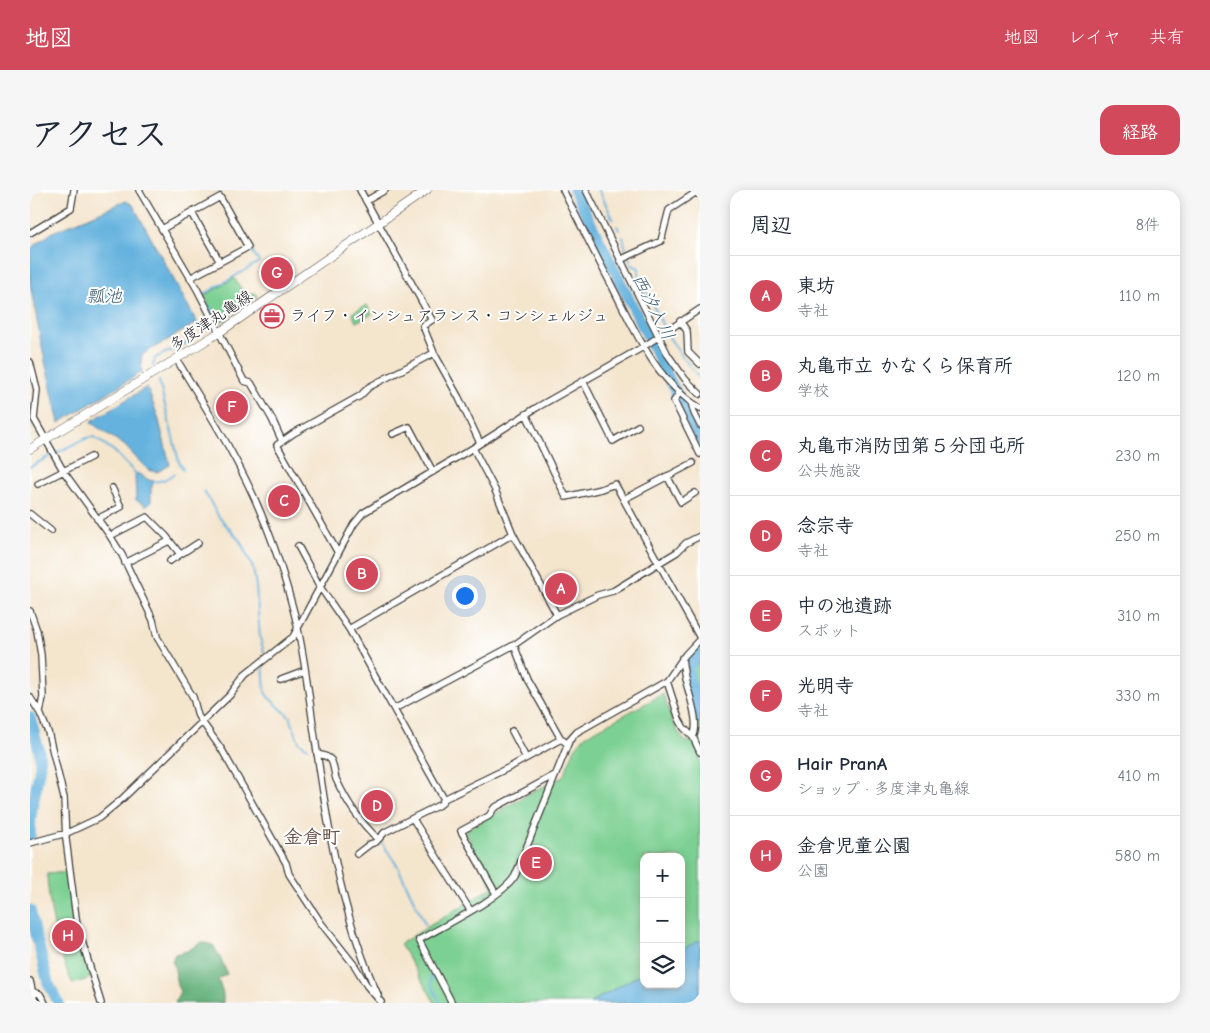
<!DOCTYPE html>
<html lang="ja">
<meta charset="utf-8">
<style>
:root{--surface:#fff;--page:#f6f6f7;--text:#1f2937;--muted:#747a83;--line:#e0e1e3;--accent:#d1495b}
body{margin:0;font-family:"Comic Neue","Klee One",sans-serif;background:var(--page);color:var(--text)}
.controls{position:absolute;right:15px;bottom:15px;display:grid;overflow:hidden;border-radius:10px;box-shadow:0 2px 12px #0003}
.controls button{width:45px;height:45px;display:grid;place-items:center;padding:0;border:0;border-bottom:1px solid var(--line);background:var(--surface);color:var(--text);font:25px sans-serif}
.you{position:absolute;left:434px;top:405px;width:18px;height:18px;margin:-12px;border:4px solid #fff;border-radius:50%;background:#1a73e8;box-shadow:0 0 0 8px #1a73e833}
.badge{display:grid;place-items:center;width:32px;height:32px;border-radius:50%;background:var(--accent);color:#fff;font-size:16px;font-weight:700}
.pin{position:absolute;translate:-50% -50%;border:2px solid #fff;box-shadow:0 1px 5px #0006}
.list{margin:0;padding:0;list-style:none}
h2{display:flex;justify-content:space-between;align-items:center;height:65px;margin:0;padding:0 20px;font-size:21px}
h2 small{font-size:16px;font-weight:400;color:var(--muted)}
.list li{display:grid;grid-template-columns:32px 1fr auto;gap:15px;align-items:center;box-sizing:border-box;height:80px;padding:0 20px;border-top:1px solid var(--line)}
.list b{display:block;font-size:19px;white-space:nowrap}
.list p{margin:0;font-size:16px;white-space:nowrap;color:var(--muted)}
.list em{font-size:16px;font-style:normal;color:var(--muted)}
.icon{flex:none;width:28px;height:28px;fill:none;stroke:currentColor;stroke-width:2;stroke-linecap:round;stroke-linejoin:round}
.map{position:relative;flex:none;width:670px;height:813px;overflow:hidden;border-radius:15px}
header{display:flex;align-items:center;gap:30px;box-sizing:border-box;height:70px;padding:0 25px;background:var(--accent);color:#fff}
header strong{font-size:24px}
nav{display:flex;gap:28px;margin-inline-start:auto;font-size:18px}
.intro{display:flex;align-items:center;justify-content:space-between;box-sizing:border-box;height:120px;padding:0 30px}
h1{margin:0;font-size:35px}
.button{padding:12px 22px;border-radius:15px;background:var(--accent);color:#fff;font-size:18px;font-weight:700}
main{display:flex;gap:30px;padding:0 30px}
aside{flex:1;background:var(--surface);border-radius:15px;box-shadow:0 2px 12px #0003}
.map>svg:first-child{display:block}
</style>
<header>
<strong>地図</strong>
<nav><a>地図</a><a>レイヤ</a><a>共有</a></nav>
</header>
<div class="intro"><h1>アクセス</h1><a class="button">経路</a></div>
<main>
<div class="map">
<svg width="670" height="813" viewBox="0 0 670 813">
<rect width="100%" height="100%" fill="#fff"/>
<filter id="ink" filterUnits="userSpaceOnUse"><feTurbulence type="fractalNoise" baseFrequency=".02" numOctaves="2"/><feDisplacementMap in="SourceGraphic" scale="10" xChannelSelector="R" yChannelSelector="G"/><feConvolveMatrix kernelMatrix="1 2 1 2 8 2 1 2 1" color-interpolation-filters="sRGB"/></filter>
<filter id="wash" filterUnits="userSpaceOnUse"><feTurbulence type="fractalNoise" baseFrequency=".0096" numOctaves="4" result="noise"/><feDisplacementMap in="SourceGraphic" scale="20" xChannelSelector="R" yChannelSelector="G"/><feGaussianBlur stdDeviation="1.12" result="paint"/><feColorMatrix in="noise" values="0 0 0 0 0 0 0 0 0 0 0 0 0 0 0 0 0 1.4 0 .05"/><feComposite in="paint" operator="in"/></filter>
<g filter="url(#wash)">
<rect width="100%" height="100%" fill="#f4e5cd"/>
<!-- green -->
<path fill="#7dd093" stroke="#4c7658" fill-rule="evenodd" d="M 204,88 L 216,106 L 224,102 L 227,107 L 189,133 L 174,106 Z
M 337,115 L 342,124 L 326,132 L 322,123 Z
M 670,471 L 670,813 L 405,813 L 370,754 L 463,697 L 435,641 L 502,602 L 533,587 L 545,558 L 555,546 L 633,504 C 639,521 643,538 656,552 L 662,551 L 665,533 L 653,487 ZM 614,667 L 651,667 L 651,794 L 614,794 Z
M 37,682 L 43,728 L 61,788 L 43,794 C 29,768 18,714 17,684 Z"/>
<!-- forest -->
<path fill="#66b27d" stroke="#41674c" d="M 172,752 L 183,755 L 192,771 L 197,784 L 188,789 L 193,804 L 193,813 L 145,813 L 150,801 C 143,791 148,781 142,771 L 145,764 L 157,761 Z"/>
<!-- water -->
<path fill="#65b2de" stroke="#40677d" d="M 96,11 L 103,15 L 167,132 L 165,134 L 113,164 L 111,169 L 112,182 L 29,233 L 13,162 L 0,94 L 0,59 L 23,42 Z
M 117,197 L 128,227 L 140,275 L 127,282 L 118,280 L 94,255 L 60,232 Z
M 107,283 L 119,290 L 124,291 L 121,299 L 121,313 L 116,316 L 106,310 L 105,285 Z
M 670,750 L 670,813 L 560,813 L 614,782 L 614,794 L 651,794 L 651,760 Z"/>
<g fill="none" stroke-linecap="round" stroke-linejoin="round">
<!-- stream -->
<path stroke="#65b2de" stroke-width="2" d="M 189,0 L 191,5
M 569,0 L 583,29
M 587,36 L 589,40
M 593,47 L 596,60
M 599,68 L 602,75 L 609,78 L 609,86 L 634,138
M 173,105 L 229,72 L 220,57
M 178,114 L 188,134
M 639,147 L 651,165 L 670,189
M 123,176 L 125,168 L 159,152
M 129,191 L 149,272 L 153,279
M 26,263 L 57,248 L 64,247 L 84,261 L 108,286
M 0,277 L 22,265
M 124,292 L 134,290 L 144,284
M 174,301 L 189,327 L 210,351 L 223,378 L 226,396 L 230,448 L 234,462
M 233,474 L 235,501 L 237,506 L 260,527 L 269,552 L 278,558
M 352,653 L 367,675 L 396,736
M 401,787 L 401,794 L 410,813"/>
<!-- river -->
<path stroke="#65b2de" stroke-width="11" d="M 544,0 L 670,250
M 670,461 L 658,477 L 659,488 L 670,527
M 0,527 L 9,560 L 10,576 L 1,626 L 0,647
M 0,720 L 18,793 L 29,813"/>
</g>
</g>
<g filter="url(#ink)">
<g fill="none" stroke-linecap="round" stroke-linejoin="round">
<!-- minor casing -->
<g stroke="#3c3a37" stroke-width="8">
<path id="minor" d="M 109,0 L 167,99 L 214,191 L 221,193 L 242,229 L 252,251
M 330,0 L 402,130 L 393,136 L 404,163 L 429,208 L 450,253
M 533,0 C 549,32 565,64 582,96 C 605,141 625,190 670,218
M 556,0 L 638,165 L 655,189 L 670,204
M 336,11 L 355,0
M 162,23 L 190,72
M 132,39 L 190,7 L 218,57 L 160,88
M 0,43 L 41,18 L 44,0
M 590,70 L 631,51 L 639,20 L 665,3 L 670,4
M 650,131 L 657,141 L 658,162 L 670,174
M 147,170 C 177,220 210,271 232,326 C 246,358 256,392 265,426 C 274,462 278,499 283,534 C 296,627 309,720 348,805
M 0,172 L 7,200 L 4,229 L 34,282 L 80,346 L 92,365 L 123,430 L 127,447 L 163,507 L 168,526 L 192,560 L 256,673 L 259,684 L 291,733 L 325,776 L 337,796 L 351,812
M 553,191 L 583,251 L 608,236
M 650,202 L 644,211 L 670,264
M 661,212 L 664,223 L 670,235
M 496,224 L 536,307 L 571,299 L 585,294 L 670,448
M 363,244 L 379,237 L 403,282
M 443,258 L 465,300 L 483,344 L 527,425
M 637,286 L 651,312 L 665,303
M 8,294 L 61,267
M 594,309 L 663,273
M 0,324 L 21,341
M 67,329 L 91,317 L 82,298
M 80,346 L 117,327 L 136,346 L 150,364
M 268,356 L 290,397 L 319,439 L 414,609
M 308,363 L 247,255 L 264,243 L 330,206 L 339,197 L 404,163
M 140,371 L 168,353
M 95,373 L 139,351
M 0,421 L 7,441 L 11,465 L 13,507 L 10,523 L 18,542 L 34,608 L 36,649 L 47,735 L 71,813
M 319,439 L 483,344
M 484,455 L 497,489 L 531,549
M 652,468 C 653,476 654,485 656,492 C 660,507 670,534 663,547
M 251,489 L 275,480
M 637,491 L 649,529 L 654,538 L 663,547 L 670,562
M 0,507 L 10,523
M 364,519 L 484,455 L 527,425 L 568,405 L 583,401 L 647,362 L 656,353 L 670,346
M 482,541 L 496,568
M 287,564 C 292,565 298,566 301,570 C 304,575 304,583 306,589 C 316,611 331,633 348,649
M 383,629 L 440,720
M 0,653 L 37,643 L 69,628 L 92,609 L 200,505 L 215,485 L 263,447 L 324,334 L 333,323 L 443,258 L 506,218 L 613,157 L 670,119
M 327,664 L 340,654 L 346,652 L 355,642 L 411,614 L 414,609 L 482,576 L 531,549 L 538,554
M 466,704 L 431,641 L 459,626 L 464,618 L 525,585
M 0,791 L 5,813
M 3,802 L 10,804 L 15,813
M 422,813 L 389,750 C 413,736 472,708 485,686 L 534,564 L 539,551 L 547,542 L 637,491 L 655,465 L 670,449"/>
</g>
<!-- major casing -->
<g stroke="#3c3a37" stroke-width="9">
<path id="major" d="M 0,259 L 190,142 L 397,0"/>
</g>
<!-- minor -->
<use href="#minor" stroke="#fff" stroke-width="5.5"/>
<!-- major -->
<use href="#major" stroke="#fff" stroke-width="8"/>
</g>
</g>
<!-- icons -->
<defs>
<g id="office-ring" transform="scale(1.25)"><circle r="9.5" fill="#fff" stroke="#d1495b" stroke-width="1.5"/><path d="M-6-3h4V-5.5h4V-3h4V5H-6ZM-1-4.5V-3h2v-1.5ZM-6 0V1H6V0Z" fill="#d1495b"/></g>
</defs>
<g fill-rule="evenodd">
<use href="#office-ring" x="242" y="126"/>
</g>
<g text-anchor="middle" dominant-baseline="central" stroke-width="4" stroke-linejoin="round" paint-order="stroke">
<!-- poi labels -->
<g font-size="16" fill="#1c1c1c" stroke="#fff" text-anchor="start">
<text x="260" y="126">ライフ・インシュアランス・コンシェルジュ</text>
</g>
<!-- street labels -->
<g font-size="16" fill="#1c1c1c" stroke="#fff">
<text transform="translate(181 131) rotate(-34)">多度津丸亀線</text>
</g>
<!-- water labels -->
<g font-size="18" font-style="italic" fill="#3d6073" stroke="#fff">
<text x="74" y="106">瓢池</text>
<text transform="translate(623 117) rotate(63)">西汐入川</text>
</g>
<!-- quarter labels -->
<g font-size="19" font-weight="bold" fill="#685047" stroke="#fff">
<text x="282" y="647">金倉町</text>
</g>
</g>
</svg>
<div class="controls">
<button>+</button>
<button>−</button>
<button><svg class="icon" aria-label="layers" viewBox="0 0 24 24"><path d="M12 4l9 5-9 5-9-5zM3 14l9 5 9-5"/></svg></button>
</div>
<div class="you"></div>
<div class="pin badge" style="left:531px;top:399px">A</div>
<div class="pin badge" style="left:332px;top:384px">B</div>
<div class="pin badge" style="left:254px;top:311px">C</div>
<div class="pin badge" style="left:347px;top:616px">D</div>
<div class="pin badge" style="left:506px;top:673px">E</div>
<div class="pin badge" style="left:202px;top:217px">F</div>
<div class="pin badge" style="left:247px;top:83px">G</div>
<div class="pin badge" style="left:38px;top:746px">H</div>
</div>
<aside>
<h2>周辺<small>8件</small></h2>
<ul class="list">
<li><span class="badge">A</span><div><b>東坊</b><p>寺社</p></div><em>110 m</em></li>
<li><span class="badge">B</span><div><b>丸亀市立 かなくら保育所</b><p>学校</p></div><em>120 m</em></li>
<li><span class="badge">C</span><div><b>丸亀市消防団第５分団屯所</b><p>公共施設</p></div><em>230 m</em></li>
<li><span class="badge">D</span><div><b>念宗寺</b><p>寺社</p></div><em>250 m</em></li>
<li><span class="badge">E</span><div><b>中の池遺跡</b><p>スポット</p></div><em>310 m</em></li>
<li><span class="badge">F</span><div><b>光明寺</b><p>寺社</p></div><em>330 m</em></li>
<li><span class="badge">G</span><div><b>Hair PranA</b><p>ショップ · 多度津丸亀線</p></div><em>410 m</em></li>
<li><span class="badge">H</span><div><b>金倉児童公園</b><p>公園</p></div><em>580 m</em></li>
</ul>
</aside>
</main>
